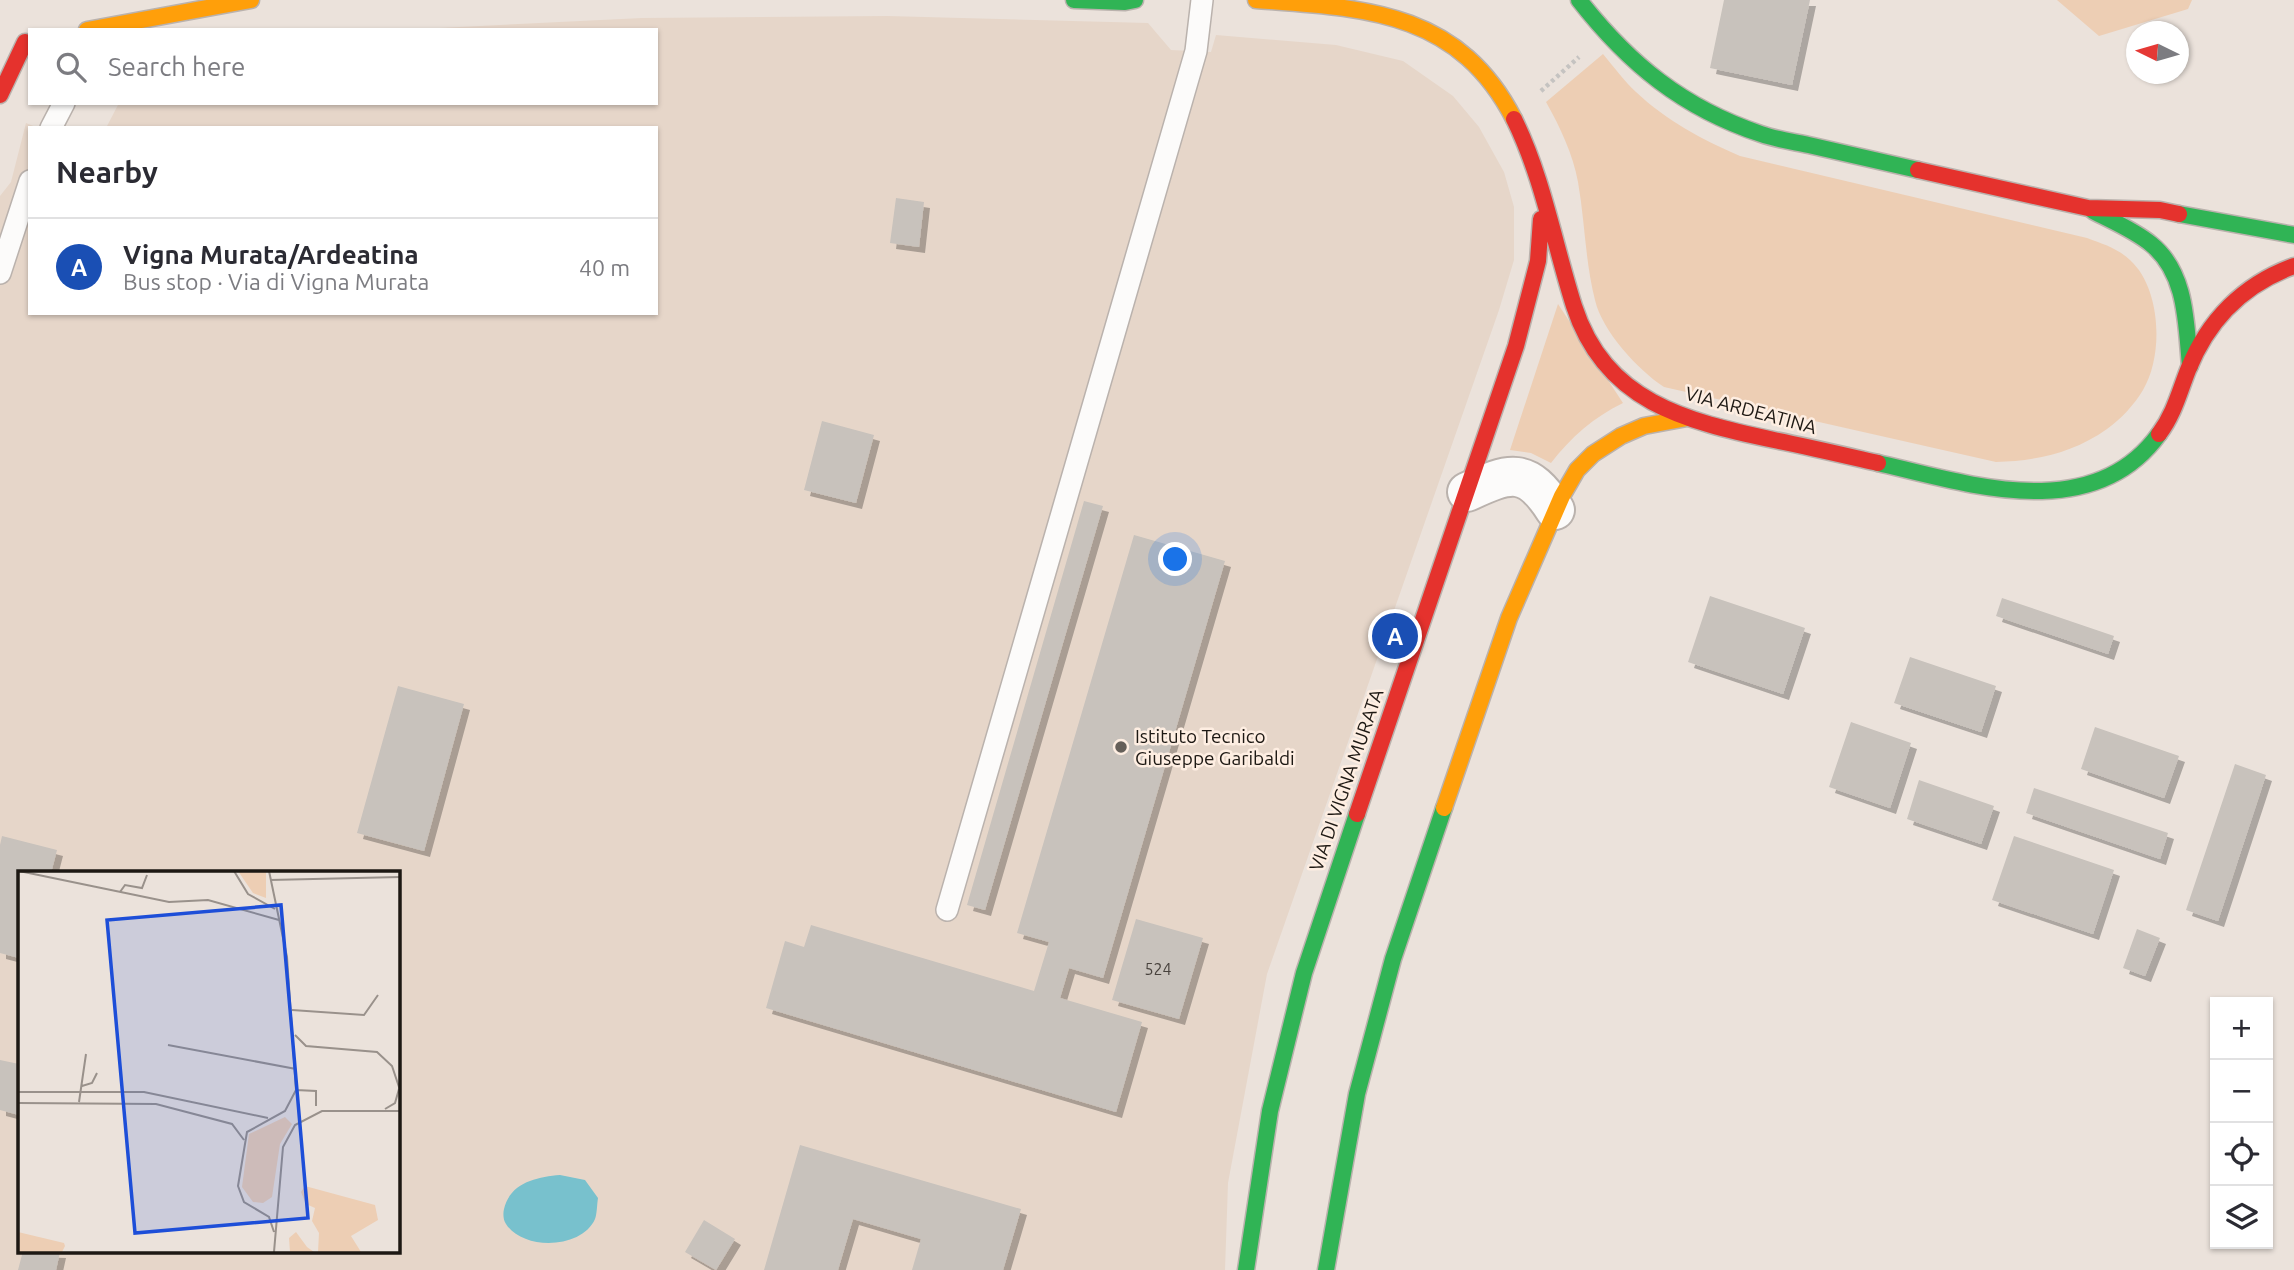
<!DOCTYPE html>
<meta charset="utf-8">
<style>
:root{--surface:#fff;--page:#f2f2f3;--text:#2b2b33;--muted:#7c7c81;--line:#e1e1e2;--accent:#1a73e8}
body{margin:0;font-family:Ubuntu,sans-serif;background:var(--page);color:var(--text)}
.controls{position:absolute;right:21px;bottom:21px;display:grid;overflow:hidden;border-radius:0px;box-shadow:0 2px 5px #0004}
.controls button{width:63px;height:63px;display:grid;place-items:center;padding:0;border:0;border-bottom:2px solid var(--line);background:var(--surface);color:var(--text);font:35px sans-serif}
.compass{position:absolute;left:2126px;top:21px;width:63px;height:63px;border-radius:50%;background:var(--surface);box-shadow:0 2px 5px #0004;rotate:275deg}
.you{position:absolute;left:1176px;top:560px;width:24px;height:24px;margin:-18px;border:5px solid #fff;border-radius:50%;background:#1a73e8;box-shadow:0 0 0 10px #1a73e833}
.badge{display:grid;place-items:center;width:46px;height:46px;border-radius:50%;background:var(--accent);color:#fff;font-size:23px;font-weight:700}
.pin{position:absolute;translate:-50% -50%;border:4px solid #fff;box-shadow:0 2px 7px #0006}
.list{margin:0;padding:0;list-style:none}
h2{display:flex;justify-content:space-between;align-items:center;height:91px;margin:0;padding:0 28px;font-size:30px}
h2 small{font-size:23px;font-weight:400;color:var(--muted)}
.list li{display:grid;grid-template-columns:46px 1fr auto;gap:21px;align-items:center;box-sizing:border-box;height:98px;padding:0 28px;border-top:2px solid var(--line)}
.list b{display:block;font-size:26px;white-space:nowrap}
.list p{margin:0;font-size:23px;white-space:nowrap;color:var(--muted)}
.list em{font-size:23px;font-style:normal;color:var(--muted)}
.icon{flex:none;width:38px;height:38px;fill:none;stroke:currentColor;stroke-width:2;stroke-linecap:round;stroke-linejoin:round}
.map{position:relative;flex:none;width:2294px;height:1270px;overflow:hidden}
.search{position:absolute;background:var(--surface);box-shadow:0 2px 5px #0004;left:28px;top:28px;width:630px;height:77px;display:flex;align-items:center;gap:18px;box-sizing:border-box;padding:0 24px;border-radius:0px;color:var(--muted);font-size:26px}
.panel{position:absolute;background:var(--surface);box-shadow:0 2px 5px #0004;left:28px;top:126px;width:630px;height:189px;border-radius:0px}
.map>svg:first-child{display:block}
</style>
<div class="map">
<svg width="2294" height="1270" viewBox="0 0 2294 1270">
<defs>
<filter id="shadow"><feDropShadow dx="6" dy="6" stdDeviation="0" flood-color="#0004"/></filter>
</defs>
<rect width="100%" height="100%" fill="#ebe2db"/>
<!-- built -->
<path fill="#e6d6c9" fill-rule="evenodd" d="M 887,16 L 1148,23 L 1171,50 L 1211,52 L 1216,35 L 1336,45 L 1403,61 L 1453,96 L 1479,127 L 1504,172 L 1514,207 L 1514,260 L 1499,310 L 1267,974 L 1228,1183 L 1225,1270 L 0,1270 L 0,196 L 11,182 L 26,123 L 38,128 L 30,128 L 30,313 L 656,313 L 656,128 L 106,128 L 119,103 L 656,103 L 656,30 L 399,30 L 642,18 ZM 19,873 L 397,873 L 397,1251 L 19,1251 Z"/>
<!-- green -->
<path fill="#edceb4" d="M 2057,0 L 2192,0 L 2188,9 L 2099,36 Z
M 1603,54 C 1614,67 1624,81 1636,92 C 1667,121 1701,139 1740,156 L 2087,238 C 2103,244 2117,248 2130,260 C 2161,288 2164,355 2143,390 C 2135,404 2120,420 2107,429 C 2073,453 2036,461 1996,462 L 1664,387 C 1638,370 1602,331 1595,300 C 1585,261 1585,221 1578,182 C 1573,154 1560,127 1546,102 Z
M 1558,304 L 1623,403 C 1594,417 1571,437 1551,463 L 1531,453 L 1510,450 Z"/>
<!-- water -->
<path fill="#78c1cd" d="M 560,1175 L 585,1180 L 598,1198 C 597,1204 597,1214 595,1219 C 582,1249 523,1251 506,1224 C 503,1220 503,1213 504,1209 C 510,1183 536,1177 560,1175 Z"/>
<!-- building -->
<path fill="#c8c2bc" filter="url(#shadow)" d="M 1724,0 L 1810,0 L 1792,85 L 1710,68 Z
M 896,198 L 924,202 L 919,247 L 890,243 Z
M 822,421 L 874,435 L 856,503 L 804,490 Z
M 1084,501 L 1103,506 L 985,910 L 967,905 Z
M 1134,535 L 1225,561 L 1103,978 L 1069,968 L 1060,998 L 1142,1022 L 1116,1112 L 766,1008 L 785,941 L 804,947 L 811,925 L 1034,991 L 1049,942 L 1017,933 Z
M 1710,596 L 1805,628 L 1783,694 L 1688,662 Z
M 2002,598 L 2114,636 L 2108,654 L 1996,616 Z
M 1910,657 L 1996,686 L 1981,732 L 1894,703 Z
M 398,686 L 464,704 L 424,851 L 357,833 Z
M 1851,722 L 1911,743 L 1890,808 L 1829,787 Z
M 2095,727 L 2179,756 L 2164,798 L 2081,769 Z
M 2235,764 L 2266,775 L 2218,921 L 2186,910 Z
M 1919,780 L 1994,806 L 1981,844 L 1907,819 Z
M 2034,788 L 2168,833 L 2160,859 L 2026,813 Z
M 2,836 L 57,850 L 51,873 L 19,873 L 19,958 L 0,953 L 0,845 Z
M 2014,836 L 2114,870 L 2093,934 L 1992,900 Z
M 1136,919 L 1203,938 L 1179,1019 L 1112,1000 Z
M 2137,929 L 2160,938 L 2145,976 L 2123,968 Z
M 0,1060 L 19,1064 L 19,1115 L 0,1110 Z
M 800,1145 L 1021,1209 L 1003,1270 L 912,1270 L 921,1239 L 853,1219 L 838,1270 L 764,1270 Z
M 704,1220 L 735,1239 L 716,1270 L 685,1252 Z
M 23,1251 L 60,1252 L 56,1270 L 18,1270 Z"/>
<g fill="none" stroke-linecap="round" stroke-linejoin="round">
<!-- lane casing -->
<g stroke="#bab2ad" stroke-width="24">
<path id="lane" d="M 51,128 L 64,103
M 0,273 L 30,181
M 947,910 L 1196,51 L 1202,0"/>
</g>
<!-- street casing -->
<g stroke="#bab2ad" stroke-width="42">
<path id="street" d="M 1467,492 C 1510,472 1527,466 1555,510"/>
</g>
<!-- fast casing -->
<g stroke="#bab2ad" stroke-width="19">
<path id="fast" d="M 1074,0 L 1125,2 L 1135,0
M 1579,0 C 1629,64 1683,108 1761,134 C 1778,140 1796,142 1813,146 C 1848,154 1883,162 1918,170
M 2093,211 C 2112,221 2134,230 2151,244 C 2187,273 2186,324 2190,366
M 2179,214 L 2294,235
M 1878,463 C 1968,484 2093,526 2159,434
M 1246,1270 L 1270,1111 L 1304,973 L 1357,814
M 1326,1270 L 1357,1094 L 1393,959 L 1444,808"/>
</g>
<!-- slow casing -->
<g stroke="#bab2ad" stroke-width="19">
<path id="slow" d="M 1256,0 C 1363,8 1458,10 1514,119
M 87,30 L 251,0
M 1444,808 L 1509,618 L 1562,496 L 1577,470 L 1593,454 L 1621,436 L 1644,426 L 1687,418"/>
</g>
<!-- jam casing -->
<g stroke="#bab2ad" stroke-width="19">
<path id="jam" d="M 0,95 L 25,42
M 1514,119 C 1543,178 1554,243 1574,306 C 1605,402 1685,421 1774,440 C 1809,447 1843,455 1878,463
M 1918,170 L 2088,208 L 2160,210 L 2179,214
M 2159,434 C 2174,414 2179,393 2188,370 C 2208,320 2244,284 2294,266
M 1357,814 L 1516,346 L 1538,261 L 1541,219"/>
</g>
<!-- path -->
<path stroke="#c5c3c1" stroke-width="4.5" stroke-dasharray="3.5 3.5" stroke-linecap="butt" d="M 1541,91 L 1579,57"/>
<!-- lane -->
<use href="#lane" stroke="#fcfbfa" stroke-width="21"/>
<!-- street -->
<use href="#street" stroke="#fcfbfa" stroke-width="38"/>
<!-- fast -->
<use href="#fast" stroke="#30b455" stroke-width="16"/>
<!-- slow -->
<use href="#slow" stroke="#ff9f0a" stroke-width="16"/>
<!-- jam -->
<use href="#jam" stroke="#e5322d" stroke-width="16"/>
</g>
<!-- markers -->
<circle fill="#655f59" stroke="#feeee2" stroke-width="2.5" cx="1121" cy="747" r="7"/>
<g text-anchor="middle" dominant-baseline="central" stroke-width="5" stroke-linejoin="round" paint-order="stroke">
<!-- number labels -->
<g font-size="16" fill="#48423d">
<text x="1158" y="969">524</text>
</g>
<!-- street labels -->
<g font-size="19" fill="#1d1813" stroke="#feeee2">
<text transform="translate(1751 410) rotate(15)">VIA ARDEATINA</text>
<text transform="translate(1346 780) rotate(-71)">VIA DI VIGNA MURATA</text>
</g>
<!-- poi labels -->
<g font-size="19" fill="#1d1813" stroke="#feeee2" text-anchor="start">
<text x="1135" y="736">Istituto Tecnico<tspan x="1135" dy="22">Giuseppe Garibaldi</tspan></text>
</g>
</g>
<!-- overview -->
<g transform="translate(18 871)">
<rect width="382" height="382" fill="#ebe2db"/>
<path d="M 220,0 L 248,0 L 248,27 L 235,22 ZM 267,246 L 274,253 L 262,273 L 254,326 L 245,332 L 235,331 L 224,316 L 231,263 ZM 287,315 L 357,334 L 360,349 L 333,365 L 343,381 L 300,381 L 301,362 L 294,350 L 297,337 L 288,333 L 283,321 ZM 0,361 L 46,372 L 47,375 L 44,381 L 0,381 ZM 278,361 L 289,376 L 296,381 L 272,381 L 271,367 Z" fill="#edceb4"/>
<path fill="none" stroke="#99918b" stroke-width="2" d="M 1,0 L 151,31 L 190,29 L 261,49M 216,0 L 230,23 L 257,38M 251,0 L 269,86 L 278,219 L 267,240 L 229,261 L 220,315 L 226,331 L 251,346 L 256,361M 252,9 L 382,6M 102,21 L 107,14 L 124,17 L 129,4M 274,139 L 346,144 L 360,124M 277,164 L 288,175 L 359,181 L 374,195 L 382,219M 150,174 L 278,198M 64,215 L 74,212 L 79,202M 278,219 L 298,220 L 298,235M 0,221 L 126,221 L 250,247M 61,231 L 68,183M 0,232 L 138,233 L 214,253 L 226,269M 367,238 L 377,232 L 381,218M 256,381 L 265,276 L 277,254 L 304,240 L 382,240"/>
<path fill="#1d4ed8" fill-opacity="0.15" stroke="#1d4ed8" stroke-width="3.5" d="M 263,34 L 290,347 L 117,362 L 89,49 Z"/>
<rect width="382" height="382" fill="none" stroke="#1d1813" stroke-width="3.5"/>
</g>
</svg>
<div class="controls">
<button>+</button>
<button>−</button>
<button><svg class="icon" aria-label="locate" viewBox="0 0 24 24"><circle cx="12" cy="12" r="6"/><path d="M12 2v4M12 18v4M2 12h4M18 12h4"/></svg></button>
<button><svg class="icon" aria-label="layers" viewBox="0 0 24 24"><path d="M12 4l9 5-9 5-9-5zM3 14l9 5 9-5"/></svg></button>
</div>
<svg class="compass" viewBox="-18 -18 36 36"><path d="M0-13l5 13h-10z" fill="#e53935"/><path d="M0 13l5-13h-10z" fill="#7c7c81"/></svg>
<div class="you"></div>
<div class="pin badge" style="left:1395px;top:636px;background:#1a4fb4">A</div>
<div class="search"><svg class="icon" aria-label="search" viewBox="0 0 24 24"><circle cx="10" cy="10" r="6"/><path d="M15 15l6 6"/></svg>Search here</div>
<section class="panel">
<h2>Nearby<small></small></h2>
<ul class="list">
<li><span class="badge" style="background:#1a4fb4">A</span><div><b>Vigna Murata/Ardeatina</b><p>Bus stop · Via di Vigna Murata</p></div><em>40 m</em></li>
</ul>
</section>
</div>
